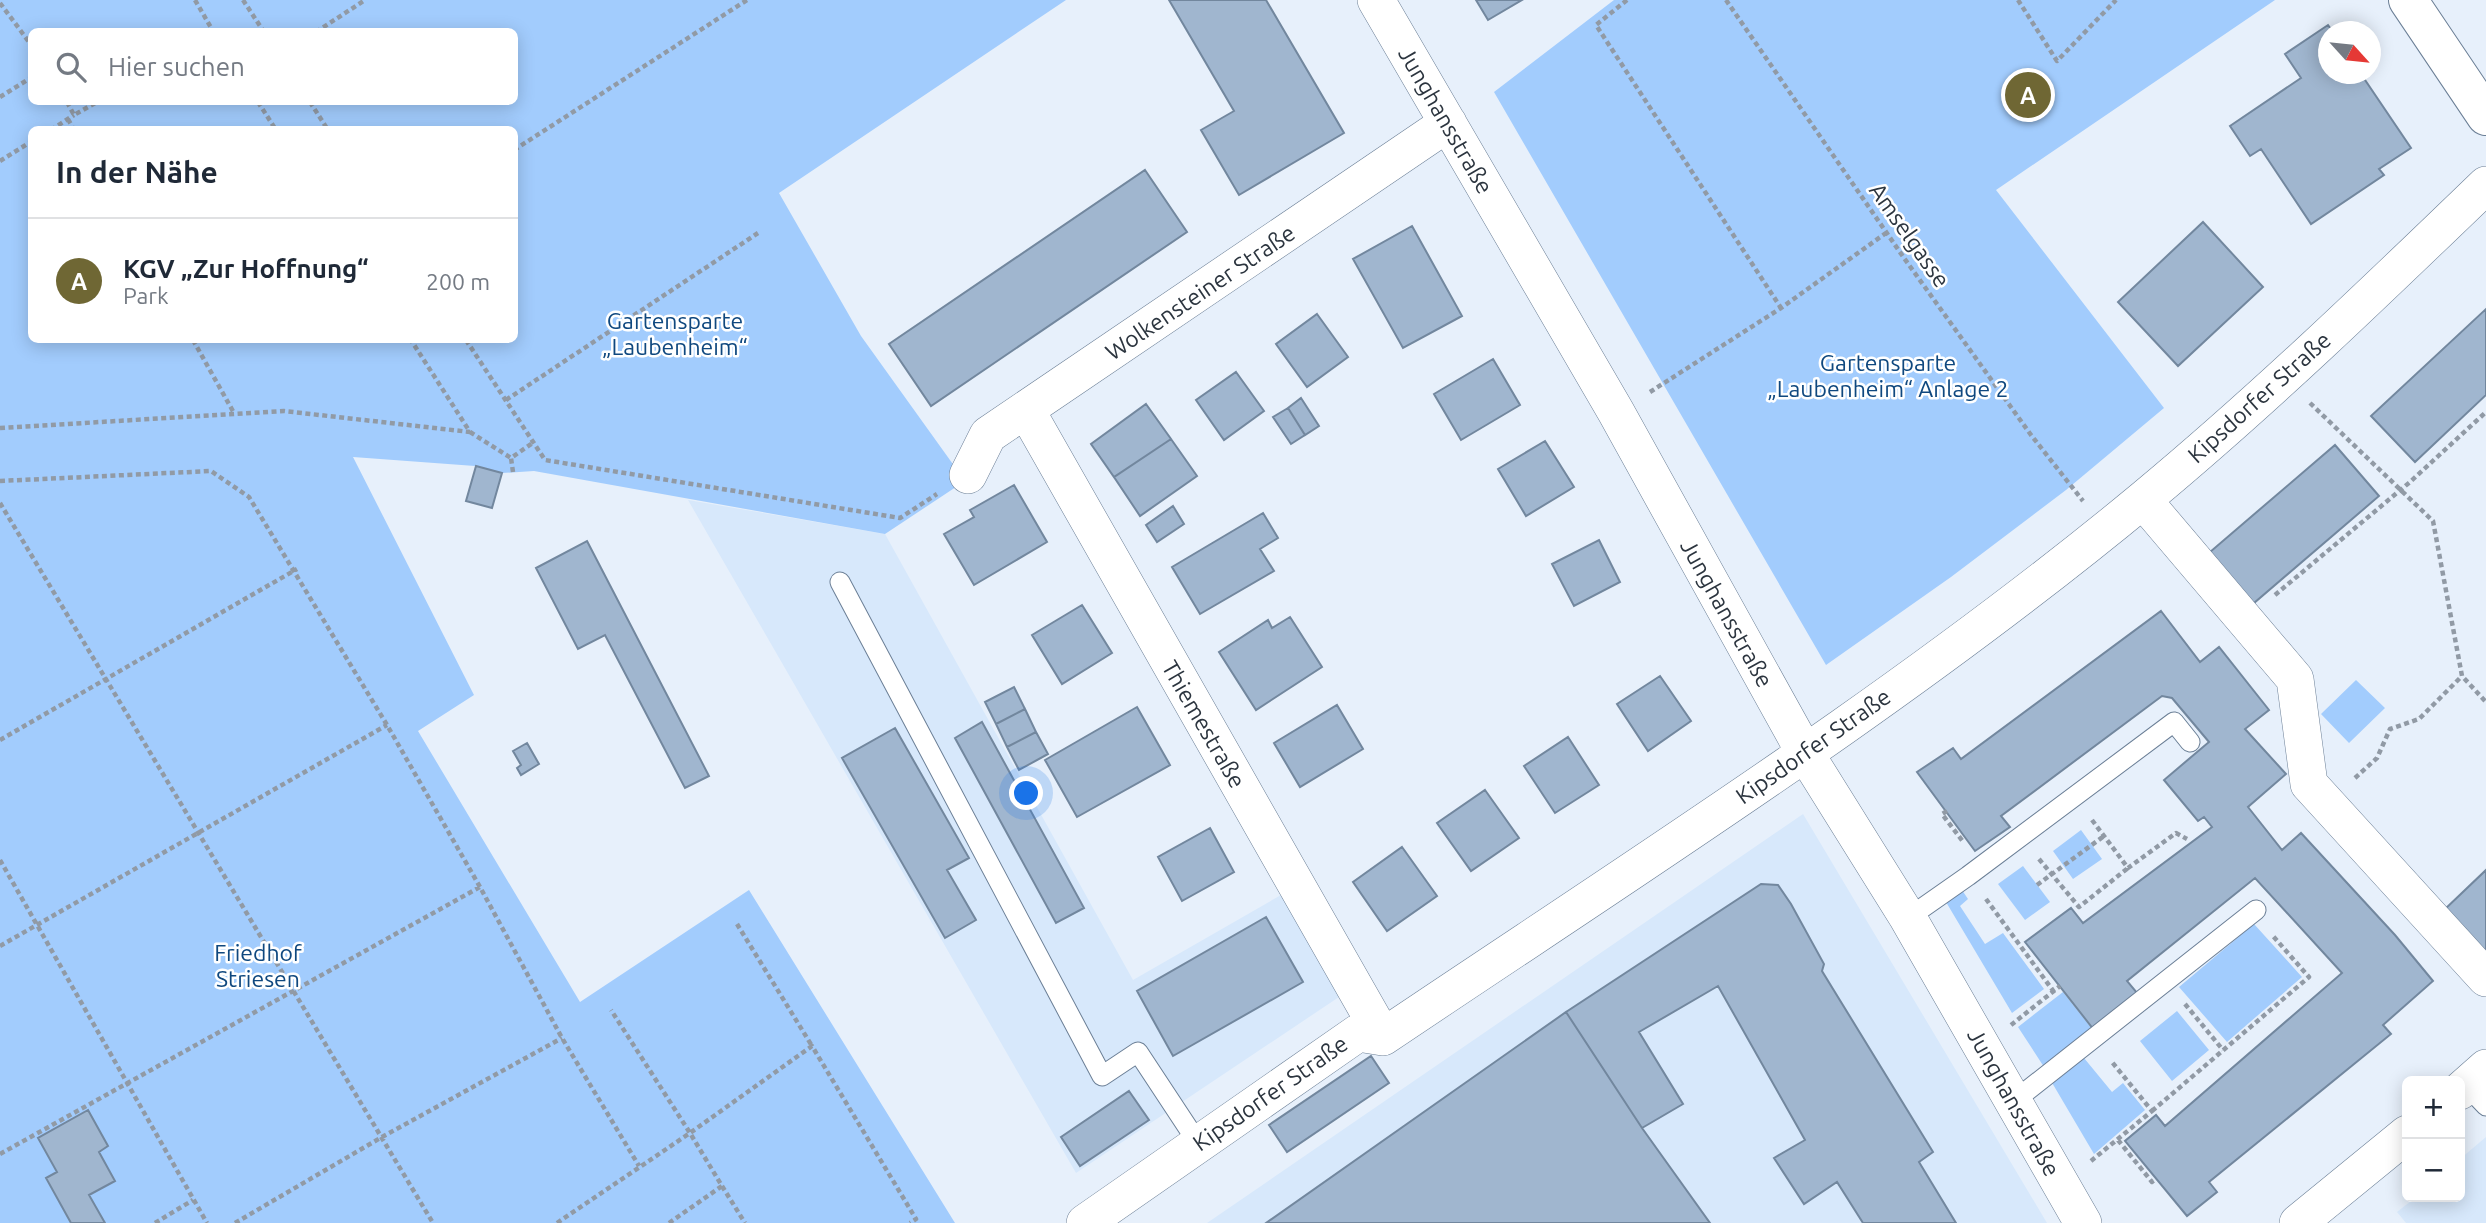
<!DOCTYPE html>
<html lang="de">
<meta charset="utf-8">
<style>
:root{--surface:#fff;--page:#f6f6f7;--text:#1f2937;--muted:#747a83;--line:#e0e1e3;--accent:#6f6734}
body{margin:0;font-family:Ubuntu,sans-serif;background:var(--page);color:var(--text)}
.controls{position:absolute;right:21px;bottom:21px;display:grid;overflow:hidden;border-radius:10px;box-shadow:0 4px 18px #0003}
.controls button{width:63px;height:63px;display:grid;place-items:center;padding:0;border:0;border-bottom:2px solid var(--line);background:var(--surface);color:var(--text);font:35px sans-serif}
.compass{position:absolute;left:2318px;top:21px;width:63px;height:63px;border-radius:50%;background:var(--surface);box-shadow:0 4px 18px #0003;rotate:117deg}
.you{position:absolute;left:1027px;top:794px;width:24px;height:24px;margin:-18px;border:5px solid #fff;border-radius:50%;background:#1a73e8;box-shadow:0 0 0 10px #1a73e833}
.badge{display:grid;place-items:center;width:46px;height:46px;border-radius:50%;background:var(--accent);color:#fff;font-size:23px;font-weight:700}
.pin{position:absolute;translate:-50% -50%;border:4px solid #fff;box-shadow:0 2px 7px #0006}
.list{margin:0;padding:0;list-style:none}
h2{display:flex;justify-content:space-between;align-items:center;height:91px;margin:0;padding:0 28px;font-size:30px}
h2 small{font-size:23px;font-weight:400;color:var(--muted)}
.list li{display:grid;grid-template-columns:46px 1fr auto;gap:21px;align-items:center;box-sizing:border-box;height:126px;padding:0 28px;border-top:2px solid var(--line)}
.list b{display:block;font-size:26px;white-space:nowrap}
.list p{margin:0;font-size:23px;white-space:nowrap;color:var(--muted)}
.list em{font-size:23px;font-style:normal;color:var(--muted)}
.icon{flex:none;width:38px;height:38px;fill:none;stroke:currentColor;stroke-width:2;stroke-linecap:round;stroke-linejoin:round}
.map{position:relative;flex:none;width:2486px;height:1223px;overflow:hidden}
.search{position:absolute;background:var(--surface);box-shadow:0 4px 18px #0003;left:28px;top:28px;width:490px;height:77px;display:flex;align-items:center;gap:18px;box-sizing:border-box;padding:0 24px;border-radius:10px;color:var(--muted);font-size:26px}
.panel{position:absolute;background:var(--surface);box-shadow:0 4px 18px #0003;left:28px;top:126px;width:490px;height:217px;border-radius:10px}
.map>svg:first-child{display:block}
</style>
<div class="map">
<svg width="2486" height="1223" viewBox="0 0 2486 1223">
<rect width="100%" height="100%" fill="#e7f0fb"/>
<!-- built -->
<path fill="#d7e8fb" d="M 688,500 L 885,534 L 1133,980 L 1281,895 L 1339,997 L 1076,1173 Z
M 1803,814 L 2047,1223 L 1207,1223 Z
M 2486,1137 L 2486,1223 L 2406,1223 L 2397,1212 L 2416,1197 L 2460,1197 L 2460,1159 Z"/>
<!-- green -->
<path fill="#a2ccfd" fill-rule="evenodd" d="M 0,0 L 1066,0 L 779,193 L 861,336 L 965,481 L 885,534 L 534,471 L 502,473 L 475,466 L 353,457 L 474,695 L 418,731 L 580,1002 L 749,890 L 955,1223 L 0,1223 ZM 32,32 L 514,32 L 514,102 L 32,102 ZM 32,130 L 514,130 L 514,340 L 32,340 Z
M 1614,0 L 2275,0 L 1996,190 L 2164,408 L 2066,490 L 1951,577 L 1826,665 L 1494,92 Z
M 2356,680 L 2385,708 L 2349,743 L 2321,714 Z
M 2081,830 L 2102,859 L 2073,879 L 2053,851 Z
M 2023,866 L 2050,902 L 2025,920 L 1998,884 Z
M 1962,890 L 1968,899 L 1960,906 L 1985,944 L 2003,933 L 2044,989 L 2012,1013 L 1946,902 Z
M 2254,924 L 2302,977 L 2227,1042 L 2179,987 Z
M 2063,992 L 2093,1030 L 2044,1067 L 2018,1027 Z
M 2177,1011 L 2209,1050 L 2172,1081 L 2140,1041 Z
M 2084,1058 L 2112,1092 L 2123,1083 L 2145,1110 L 2094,1154 L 2051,1081 Z"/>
<!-- building -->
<path fill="#a0b6cf" stroke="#72879e" stroke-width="2" d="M 1169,0 L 1266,0 L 1344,133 L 1239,195 L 1201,130 L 1234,111 Z
M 1476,0 L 1522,0 L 1488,20 Z
M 2328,25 L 2333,32 L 2328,32 L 2328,74 L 2361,74 L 2411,148 L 2379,169 L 2384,175 L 2311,224 L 2261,149 L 2250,156 L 2230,126 L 2301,78 L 2285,54 Z
M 1145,170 L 1187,232 L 931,406 L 889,344 Z
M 2203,222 L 2263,287 L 2178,366 L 2118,302 Z
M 1412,226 L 1462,316 L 1403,348 L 1353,259 Z
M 2486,309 L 2486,395 L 2415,462 L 2371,416 Z
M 1317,314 L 1348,357 L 1307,387 L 1276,344 Z
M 1493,359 L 1520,405 L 1461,440 L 1434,394 Z
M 1236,372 L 1264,411 L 1224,440 L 1196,400 Z
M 1301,398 L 1319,426 L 1305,435 L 1288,408 Z
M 1146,404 L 1171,439 L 1114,477 L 1091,444 Z
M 1288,408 L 1305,435 L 1291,444 L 1273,417 Z
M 1171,439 L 1197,476 L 1140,516 L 1114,477 Z
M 1545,441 L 1574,487 L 1526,516 L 1498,469 Z
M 2335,445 L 2379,496 L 2247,609 L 2203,558 Z
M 476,466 L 502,473 L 492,508 L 466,501 Z
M 1014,485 L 1047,542 L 974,585 L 944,534 L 974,517 L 970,510 Z
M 1173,506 L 1184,524 L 1157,542 L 1146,525 Z
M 1263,513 L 1278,538 L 1260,549 L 1274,571 L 1200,614 L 1172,567 Z
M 1599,540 L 1620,582 L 1574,606 L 1552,564 Z
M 587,541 L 709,776 L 685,788 L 605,635 L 578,649 L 536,568 Z
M 1082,605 L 1112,653 L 1062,684 L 1032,635 Z
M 2161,611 L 2200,662 L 2219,647 L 2269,710 L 2245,729 L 2286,774 L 2248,807 L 2282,850 L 2301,833 L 2395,935 L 2433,981 L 2383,1025 L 2391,1034 L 2209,1182 L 2217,1192 L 2187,1216 L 2125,1141 L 2156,1115 L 2165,1126 L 2342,973 L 2255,878 L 2127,981 L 2138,994 L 2094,1030 L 2025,942 L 2071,908 L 2083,923 L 2212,827 L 2204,817 L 2198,821 L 2164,780 L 2209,742 L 2172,698 L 2162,696 L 2001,816 L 2010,827 L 1975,851 L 1917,772 L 1953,748 L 1961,759 Z
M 1290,617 L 1322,667 L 1256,710 L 1219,652 L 1268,620 L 1272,628 Z
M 1660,676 L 1691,721 L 1648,751 L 1617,704 Z
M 1014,687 L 1025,709 L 996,724 L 985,702 Z
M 1337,705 L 1363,749 L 1300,787 L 1274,743 Z
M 1137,707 L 1170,765 L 1077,817 L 1045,760 Z
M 1025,709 L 1036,732 L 1007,747 L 996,724 Z
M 982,722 L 1084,908 L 1056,923 L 955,738 Z
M 895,728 L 969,858 L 947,870 L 976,920 L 945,938 L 842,758 Z
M 1036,732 L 1048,754 L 1019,770 L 1007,747 Z
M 1568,737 L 1599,785 L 1555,813 L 1524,766 Z
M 527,743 L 539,764 L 521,775 L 517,768 L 521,765 L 513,751 Z
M 1485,790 L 1519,838 L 1471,871 L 1437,823 Z
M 1210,828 L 1234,872 L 1182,901 L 1158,857 Z
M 1402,847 L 1437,896 L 1387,931 L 1353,882 Z
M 2486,870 L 2486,955 L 2444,910 Z
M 1761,884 L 1778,885 L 1791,904 L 1824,964 L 1822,971 L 1933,1152 L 1919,1162 L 1956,1223 L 1863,1223 L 1837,1182 L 1804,1204 L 1774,1158 L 1805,1140 L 1718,986 L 1639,1032 L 1683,1104 L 1642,1128 L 1566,1012 Z
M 1266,917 L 1303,982 L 1173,1056 L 1137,991 Z
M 1566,1012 L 1642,1128 L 1710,1223 L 1266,1223 Z
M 1371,1056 L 1389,1083 L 1287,1152 L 1269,1125 Z
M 1129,1091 L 1149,1120 L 1080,1166 L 1061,1137 Z
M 88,1110 L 108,1146 L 99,1152 L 115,1181 L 89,1195 L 105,1223 L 71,1223 L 46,1178 L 57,1172 L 38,1138 Z"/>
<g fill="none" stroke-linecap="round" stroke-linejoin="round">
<!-- service casing -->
<g stroke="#6b7f96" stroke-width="21">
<path id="service" d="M 840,582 L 1102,1076 L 1138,1052 L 1198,1143
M 1908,918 L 1968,876 L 2174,722 L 2190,742
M 2466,1085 L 2486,1106
M 2014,1101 L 2256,910"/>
</g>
<!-- minor casing -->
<g stroke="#6b7f96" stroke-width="38">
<path id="minor" d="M 1376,0 L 1616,412 L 1805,753 L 1908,918 L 2083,1223
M 1026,410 L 1383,1037
M 968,475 L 988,435 L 1448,123
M 2143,500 L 2295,679 L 2309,784 L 2486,978
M 2460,1091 L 2486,1068
M 1085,1223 L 1358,1033 L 1383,1037 C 1640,864 1906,696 2145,498 C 2263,400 2375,292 2486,185
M 2298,1223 L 2407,1134"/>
</g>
<!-- tertiary casing -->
<g stroke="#6b7f96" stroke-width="40">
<path id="tertiary" d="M 2408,0 L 2486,116"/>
</g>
<!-- path -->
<path stroke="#919aa5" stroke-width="4.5" stroke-dasharray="5 3.5" stroke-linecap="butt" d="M 195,0 L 213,31
M 243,0 L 264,32
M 1627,0 L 1596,25 L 1781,308
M 1726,0 L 1904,258 L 2031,435 L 2083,501
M 2018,0 L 2057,61 L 2116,0
M 0,3 L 32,46
M 316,32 L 365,0
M 0,97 L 32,77
M 67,102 L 74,115 L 97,102
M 258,102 L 276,130
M 310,102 L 328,130
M 68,119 L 74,130
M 51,130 L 74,115
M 514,150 L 747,0
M 0,161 L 32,141
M 193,340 L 234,413
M 466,340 L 545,460 L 900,518 L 937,494
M 1650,392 L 1781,308 L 1886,233
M 506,400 L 758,233
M 2310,403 L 2433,521 L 2462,676 L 2486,702
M 0,428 L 284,411 L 470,432 L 411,340
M 470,432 L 511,458
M 513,472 L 511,458 L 534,442
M 0,481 L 211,471 L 249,497 L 387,725 L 480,887 L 562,1038 L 639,1166
M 0,503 L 433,1223
M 2275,595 L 2410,482 L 2486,412
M 0,740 L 297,569
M 2355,778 L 2377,758 L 2390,729 L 2419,719 L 2462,676
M 1947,811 L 1942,814 L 1964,843
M 2092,820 L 2128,868 L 2176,833 L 2187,839
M 2039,859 L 2079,907 L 2128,868
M 0,860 L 207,1223
M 2037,885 L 2104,836
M 1986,899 L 2054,992
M 737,924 L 812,1046
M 0,946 L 387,725
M 2185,1004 L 2223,1050
M 2011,1025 L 2060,986
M 2152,1111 L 2309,977 L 2273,936
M 2118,1140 L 2152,1182 L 2156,1179
M 0,1154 L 480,887
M 2091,1161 L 2152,1111 L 2112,1062
M 722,1186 L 745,1223
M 155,1223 L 193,1200
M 235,1223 L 382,1137 L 562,1038
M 557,1223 L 690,1133 L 611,1010
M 669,1223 L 722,1186 L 690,1133 L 812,1046 L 916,1219 L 910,1223"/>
<!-- service -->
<use href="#service" stroke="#fff" stroke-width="19"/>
<!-- minor -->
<use href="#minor" stroke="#fff" stroke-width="37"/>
<!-- tertiary -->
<use href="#tertiary" stroke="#fff" stroke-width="38"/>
</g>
<g text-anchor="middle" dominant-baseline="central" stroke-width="5" stroke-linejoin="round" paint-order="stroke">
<!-- street labels -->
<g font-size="23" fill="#2c353f" stroke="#fff">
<text transform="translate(1446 120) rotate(60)">Junghansstraße</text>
<text transform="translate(1910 235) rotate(55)">Amselgasse</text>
<text transform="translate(1200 292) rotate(-34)">Wolkensteiner Straße</text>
<text transform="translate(2259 397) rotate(-42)">Kipsdorfer Straße</text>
<text transform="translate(1727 613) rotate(61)">Junghansstraße</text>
<text transform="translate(1204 724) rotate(60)">Thiemestraße</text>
<text transform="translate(1813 746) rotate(-35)">Kipsdorfer Straße</text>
<text transform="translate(1270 1093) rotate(-35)">Kipsdorfer Straße</text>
<text transform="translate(2014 1102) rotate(61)">Junghansstraße</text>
</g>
<!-- park labels -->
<g font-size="23" fill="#0f487f" stroke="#fff">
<text x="675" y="320">Gartensparte<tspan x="675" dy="26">„Laubenheim“</tspan></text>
<text x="1888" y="362">Gartensparte<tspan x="1888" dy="26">„Laubenheim“ Anlage 2</tspan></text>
<text x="258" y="952">Friedhof<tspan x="258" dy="26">Striesen</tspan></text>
</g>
</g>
</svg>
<div class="controls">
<button>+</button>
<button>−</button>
</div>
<svg class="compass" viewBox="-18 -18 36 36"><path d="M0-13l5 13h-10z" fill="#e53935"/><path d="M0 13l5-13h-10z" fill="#747a83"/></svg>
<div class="you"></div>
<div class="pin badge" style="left:2028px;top:95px">A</div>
<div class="search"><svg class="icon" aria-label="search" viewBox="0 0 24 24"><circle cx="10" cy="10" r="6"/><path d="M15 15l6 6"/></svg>Hier suchen</div>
<section class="panel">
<h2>In der Nähe<small></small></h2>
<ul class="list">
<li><span class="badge">A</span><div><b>KGV „Zur Hoffnung“</b><p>Park</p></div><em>200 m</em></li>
</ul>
</section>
</div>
